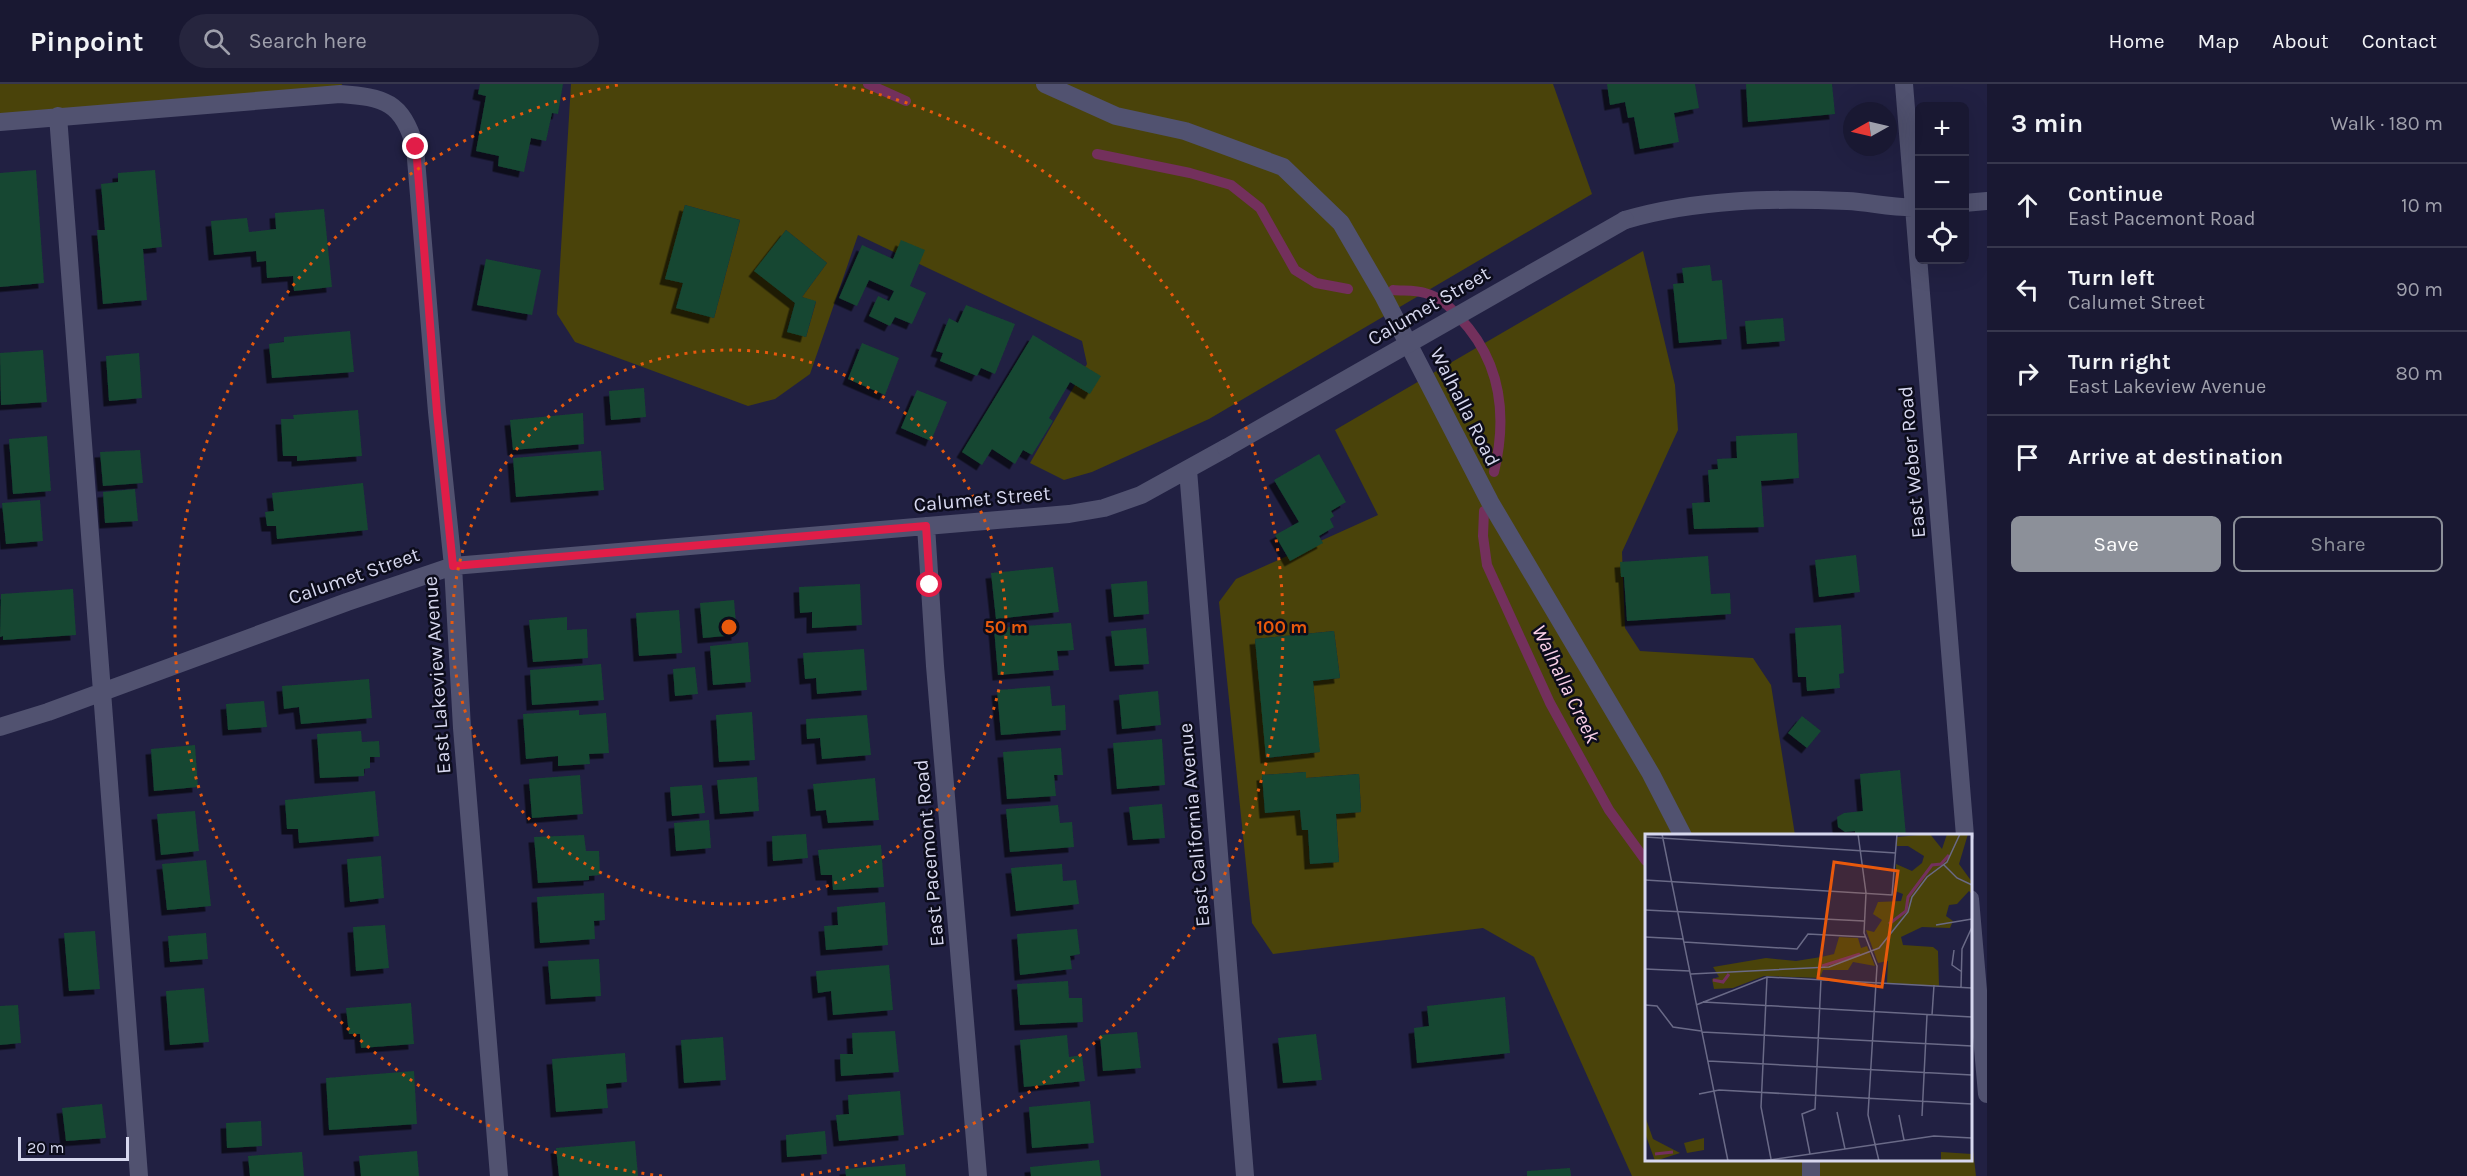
<!DOCTYPE html>
<meta charset="utf-8">
<style>
:root{--surface:#191832;--page:#26253e;--text:#f1f3f6;--muted:#9fa0ac;--line:#37374d;--accent:#8c9099}
body{margin:0;font-family:Karla,sans-serif;background:var(--page);color:var(--text)}
.controls{position:absolute;right:18px;top:18px;display:grid;overflow:hidden;border-radius:9px;box-shadow:0 6px 24px #0002}
.controls button{width:54px;height:54px;display:grid;place-items:center;padding:0;border:0;border-bottom:2px solid var(--line);background:var(--surface);color:var(--text);font:30px sans-serif}
.compass{position:absolute;left:1843px;top:18px;width:54px;height:54px;border-radius:50%;background:var(--surface);box-shadow:0 6px 24px #0002;rotate:262deg}
.scale{position:absolute;left:18px;bottom:15px;width:111px;box-sizing:border-box;padding-left:6px;border:3px solid #d7d8ef;border-top:0;font-size:16px;line-height:21px;white-space:nowrap;color:#d7d8ef;-webkit-text-stroke:4px #0c0c1b;paint-order:stroke}
.stop{position:absolute;width:18px;height:18px;margin:-14px;border:4px solid #e11d48;border-radius:50%;background:#fff}
.stop.end{background:#e11d48;border-color:#fff;box-shadow:0 2px 6px #0008}
.list{margin:0;padding:0;list-style:none}
h2{display:flex;justify-content:space-between;align-items:center;height:78px;margin:0;padding:0 24px;font-size:26px}
h2 small{font-size:20px;font-weight:400;color:var(--muted)}
.list li{display:grid;grid-template-columns:39px 1fr auto;gap:18px;align-items:center;box-sizing:border-box;height:84px;padding:0 24px;border-top:2px solid var(--line)}
.list b{display:block;font-size:22px;white-space:nowrap}
.list p{margin:0;font-size:20px;white-space:nowrap;color:var(--muted)}
.list em{font-size:20px;font-style:normal;color:var(--muted)}
.actions{display:flex;gap:12px;padding:18px 24px}
.actions a{flex:1;padding:14px 0;border:2px solid var(--accent);border-radius:9px;text-align:center;font-size:21px;color:var(--accent)}
.actions .main{background:var(--accent);color:#fff}
.icon{flex:none;width:33px;height:33px;fill:none;stroke:currentColor;stroke-width:2;stroke-linecap:round;stroke-linejoin:round}
.map{position:relative;flex:none;width:1987px;height:1092px;overflow:hidden}
header{display:flex;align-items:center;gap:36px;box-sizing:border-box;height:84px;padding:0 30px;background:var(--surface);border-bottom:2px solid var(--line)}
header strong{font-size:28px}
nav{display:flex;gap:33px;margin-inline-start:auto;font-size:21px}
.search{width:420px;height:54px;background:var(--page);display:flex;align-items:center;gap:15px;box-sizing:border-box;padding:0 21px;border-radius:33px;color:var(--muted);font-size:22px}
main{display:flex}
aside{flex:1;background:var(--surface)}
.map>svg:first-child{display:block}
</style>
<header>
<strong>Pinpoint</strong>
<div class="search"><svg class="icon" aria-label="search" viewBox="0 0 24 24"><circle cx="10" cy="10" r="6"/><path d="M15 15l6 6"/></svg>Search here</div>
<nav><a>Home</a><a>Map</a><a>About</a><a>Contact</a></nav>
</header>
<main>
<div class="map">
<svg width="1987" height="1092" viewBox="0 0 1987 1092">
<defs>
<filter id="shadow"><feDropShadow dx="-5.5" dy="5.5" stdDeviation="0" flood-color="#0009"/></filter>
</defs>
<rect width="100%" height="100%" fill="#212042"/>
<!-- green -->
<path fill="#4a430a" fill-rule="evenodd" d="M 0,0 L 342,0 L 340,10 L 0,38 Z
M 571,0 L 1553,0 L 1592,110 L 1209,335 L 1092,388 L 1064,396 L 1030,379 L 1087,280 L 1082,257 L 858,151 L 810,290 L 775,315 L 748,322 L 575,258 L 557,230 ZM 685,121 L 740,136 L 714,234 L 676,223 L 683,199 L 666,194 ZM 786,146 L 827,179 L 802,213 L 816,218 L 806,253 L 787,247 L 795,219 L 755,187 Z
M 1643,167 L 1675,301 L 1678,346 L 1622,468 L 1625,544 L 1640,567 L 1753,574 L 1771,601 L 1795,751 L 1646,752 L 1646,1076 L 1970,1076 L 1971,1049 L 1976,1092 L 1632,1092 L 1534,873 L 1483,844 L 1273,870 L 1252,839 L 1219,518 L 1236,495 L 1378,431 L 1335,346 ZM 1334,547 L 1340,594 L 1313,597 L 1319,668 L 1267,674 L 1255,555 ZM 1306,688 L 1306,694 L 1359,690 L 1361,728 L 1336,730 L 1339,778 L 1310,780 L 1308,746 L 1302,746 L 1300,726 L 1265,729 L 1262,691 Z"/>
<g fill="none" stroke-linecap="round" stroke-linejoin="round">
<!-- stream -->
<path stroke="#73305c" stroke-width="10" d="M 868,0 L 906,17
M 1097,70 L 1190,89 L 1231,101 L 1260,124 L 1295,186 L 1316,199 L 1348,205
M 1393,206 C 1403,207 1416,206 1425,209 C 1440,213 1449,222 1459,233 C 1501,277 1508,330 1494,388
M 1484,427 L 1483,452 L 1487,481 L 1550,619 L 1609,726 L 1646,777"/>
</g>
<!-- building -->
<path fill="#164632" filter="url(#shadow)" d="M 480,0 L 563,0 L 558,30 L 552,29 L 546,57 L 531,54 L 524,88 L 498,82 L 499,72 L 476,67 L 486,12 L 478,10 Z
M 1607,0 L 1695,0 L 1699,24 L 1674,29 L 1679,58 L 1640,65 L 1634,33 L 1628,34 L 1625,18 L 1610,21 Z
M 1746,0 L 1832,0 L 1835,30 L 1748,38 Z
M 36,86 L 44,199 L 0,203 L 0,89 Z
M 155,86 L 162,163 L 143,165 L 147,216 L 103,220 L 97,146 L 105,146 L 101,100 L 118,98 L 118,89 Z
M 685,121 L 740,136 L 714,234 L 676,224 L 683,199 L 665,195 Z
M 324,125 L 332,203 L 294,207 L 293,192 L 267,194 L 266,177 L 257,178 L 256,167 L 214,171 L 211,137 L 247,134 L 249,148 L 276,145 L 275,129 Z
M 786,146 L 827,179 L 802,213 L 816,217 L 806,253 L 787,248 L 795,219 L 754,187 Z
M 901,156 L 925,166 L 910,202 L 926,209 L 912,240 L 895,233 L 890,242 L 869,232 L 878,212 L 889,217 L 894,207 L 869,196 L 857,222 L 839,214 L 862,161 L 893,175 Z
M 486,175 L 541,186 L 532,231 L 477,221 Z
M 1710,181 L 1712,197 L 1722,196 L 1727,255 L 1679,259 L 1673,200 L 1684,199 L 1682,184 Z
M 966,221 L 1015,240 L 995,290 L 981,284 L 977,292 L 940,277 L 943,269 L 936,267 L 949,234 L 958,239 Z
M 1783,234 L 1785,257 L 1747,260 L 1745,237 Z
M 350,247 L 354,288 L 272,294 L 269,260 L 284,258 L 284,253 Z
M 1033,251 L 1101,292 L 1090,310 L 1070,298 L 1049,334 L 1053,337 L 1032,371 L 1023,366 L 1015,380 L 992,365 L 982,381 L 962,368 Z
M 862,259 L 899,274 L 885,311 L 848,295 Z
M 43,266 L 47,318 L 1,321 L 0,269 Z
M 139,269 L 142,314 L 109,317 L 106,272 Z
M 644,304 L 646,333 L 611,336 L 609,307 Z
M 917,306 L 947,318 L 931,357 L 901,344 Z
M 358,326 L 362,372 L 297,377 L 297,372 L 283,372 L 281,335 L 294,335 L 293,331 Z
M 583,329 L 584,360 L 513,366 L 510,336 Z
M 1797,349 L 1799,394 L 1761,397 L 1764,443 L 1694,445 L 1692,419 L 1710,418 L 1708,386 L 1718,385 L 1717,375 L 1737,374 L 1736,352 Z
M 47,352 L 51,407 L 13,410 L 9,355 Z
M 140,366 L 143,399 L 103,402 L 100,368 Z
M 601,367 L 604,406 L 516,413 L 513,374 Z
M 1319,370 L 1346,418 L 1331,427 L 1334,432 L 1330,435 L 1334,443 L 1319,452 L 1323,459 L 1290,477 L 1275,451 L 1299,438 L 1274,396 Z
M 363,399 L 368,446 L 277,455 L 276,442 L 267,442 L 265,428 L 274,427 L 272,409 Z
M 135,405 L 138,437 L 105,439 L 103,408 Z
M 40,416 L 43,457 L 6,460 L 2,419 Z
M 1856,471 L 1860,508 L 1819,513 L 1815,476 Z
M 1708,472 L 1711,510 L 1730,509 L 1731,530 L 1627,537 L 1624,493 L 1621,493 L 1620,478 Z
M 1053,483 L 1059,528 L 996,535 L 991,489 Z
M 1147,497 L 1149,530 L 1114,533 L 1111,500 Z
M 860,500 L 862,541 L 812,544 L 812,528 L 800,529 L 799,503 Z
M 73,505 L 76,551 L 3,556 L 3,552 L 0,553 L 1,510 Z
M 734,516 L 737,551 L 703,554 L 700,519 Z
M 679,526 L 682,569 L 639,572 L 636,529 Z
M 567,533 L 567,546 L 587,545 L 588,574 L 533,578 L 529,536 Z
M 1071,539 L 1074,566 L 1057,567 L 1059,586 L 998,591 L 994,544 Z
M 1841,541 L 1844,589 L 1839,590 L 1840,604 L 1807,607 L 1806,593 L 1798,593 L 1795,544 Z
M 1146,544 L 1149,580 L 1115,582 L 1111,547 Z
M 1334,547 L 1340,594 L 1313,597 L 1320,668 L 1266,674 L 1255,555 Z
M 748,558 L 751,598 L 713,601 L 710,562 Z
M 864,565 L 867,606 L 817,610 L 816,594 L 805,595 L 803,569 Z
M 601,580 L 604,616 L 532,621 L 530,586 Z
M 695,583 L 698,610 L 675,612 L 673,585 Z
M 369,595 L 372,634 L 301,640 L 299,623 L 284,625 L 282,602 Z
M 1050,602 L 1052,622 L 1065,621 L 1066,646 L 1001,651 L 997,606 Z
M 1158,607 L 1161,641 L 1122,645 L 1119,611 Z
M 264,617 L 267,643 L 228,646 L 226,620 Z
M 579,626 L 579,631 L 606,629 L 609,669 L 589,670 L 590,680 L 558,682 L 558,672 L 526,675 L 523,630 Z
M 752,628 L 755,676 L 719,678 L 716,631 Z
M 867,631 L 871,671 L 822,675 L 820,654 L 807,655 L 806,635 Z
M 1802,632 L 1821,647 L 1807,664 L 1788,649 Z
M 361,647 L 362,658 L 379,657 L 380,673 L 370,673 L 370,684 L 364,685 L 364,692 L 320,694 L 317,650 Z
M 1162,655 L 1165,701 L 1117,705 L 1113,659 Z
M 195,661 L 198,703 L 154,707 L 151,665 Z
M 1061,664 L 1063,691 L 1054,691 L 1056,712 L 1007,715 L 1003,668 Z
M 1900,686 L 1906,752 L 1855,752 L 1855,747 L 1845,748 L 1838,743 L 1837,733 L 1844,729 L 1863,727 L 1860,690 Z
M 1306,688 L 1306,694 L 1359,690 L 1361,728 L 1336,730 L 1339,778 L 1310,780 L 1308,746 L 1302,746 L 1300,726 L 1265,729 L 1262,691 Z
M 580,691 L 583,730 L 532,734 L 529,695 Z
M 757,693 L 759,727 L 720,730 L 717,696 Z
M 875,694 L 879,736 L 828,739 L 826,726 L 816,727 L 813,700 Z
M 702,701 L 705,729 L 672,732 L 670,703 Z
M 375,707 L 379,752 L 299,759 L 298,745 L 287,745 L 285,716 Z
M 1162,720 L 1165,754 L 1133,756 L 1129,723 Z
M 1058,721 L 1060,739 L 1072,738 L 1074,763 L 1010,768 L 1006,725 Z
M 195,727 L 199,767 L 161,771 L 157,730 Z
M 709,736 L 711,764 L 676,767 L 674,739 Z
M 806,750 L 808,774 L 773,777 L 772,752 Z
M 584,751 L 586,767 L 599,767 L 600,791 L 589,792 L 589,796 L 538,799 L 534,753 Z
M 881,761 L 884,803 L 833,806 L 832,791 L 821,791 L 818,766 Z
M 381,772 L 384,814 L 350,818 L 347,775 Z
M 206,776 L 211,822 L 167,826 L 162,780 Z
M 1062,780 L 1063,797 L 1076,796 L 1079,820 L 1016,827 L 1011,784 Z
M 604,809 L 605,836 L 594,837 L 595,855 L 540,859 L 537,813 Z
M 885,818 L 888,861 L 826,866 L 824,842 L 838,841 L 837,823 Z
M 385,841 L 389,884 L 356,887 L 353,843 Z
M 1077,845 L 1080,870 L 1070,872 L 1072,885 L 1020,891 L 1017,850 Z
M 95,847 L 100,905 L 69,907 L 64,849 Z
M 206,849 L 208,875 L 170,878 L 168,852 Z
M 599,875 L 601,912 L 551,915 L 548,877 Z
M 889,881 L 893,926 L 833,931 L 831,907 L 818,909 L 816,887 Z
M 1068,897 L 1069,914 L 1082,914 L 1083,938 L 1020,941 L 1017,900 Z
M 204,904 L 209,958 L 170,961 L 166,907 Z
M 1505,913 L 1510,969 L 1417,979 L 1414,944 L 1429,942 L 1427,922 Z
M 411,919 L 414,960 L 361,964 L 360,950 L 349,950 L 346,924 Z
M 18,921 L 21,959 L 0,961 L 0,922 Z
M 895,947 L 899,988 L 841,992 L 840,970 L 853,970 L 852,949 Z
M 1137,948 L 1141,984 L 1103,987 L 1100,951 Z
M 1316,950 L 1322,996 L 1283,999 L 1278,954 Z
M 1067,951 L 1069,973 L 1082,971 L 1085,997 L 1024,1003 L 1020,956 Z
M 723,953 L 726,996 L 684,999 L 681,956 Z
M 625,969 L 627,998 L 606,1000 L 608,1024 L 556,1028 L 552,975 Z
M 414,987 L 417,1040 L 329,1046 L 326,994 Z
M 900,1007 L 904,1051 L 839,1057 L 836,1031 L 849,1030 L 848,1011 Z
M 1090,1017 L 1094,1059 L 1032,1064 L 1029,1023 Z
M 102,1020 L 106,1054 L 66,1057 L 62,1024 Z
M 261,1037 L 262,1062 L 227,1064 L 226,1039 Z
M 825,1047 L 827,1070 L 787,1073 L 786,1051 Z
M 635,1057 L 638,1092 L 559,1092 L 556,1064 Z
M 417,1067 L 419,1092 L 361,1092 L 359,1072 Z
M 302,1068 L 304,1092 L 250,1092 L 248,1072 Z
M 1099,1076 L 1101,1092 L 1031,1092 L 1030,1083 Z
M 905,1080 L 906,1092 L 846,1092 L 845,1085 Z
M 1570,1084 L 1571,1092 L 1527,1092 L 1527,1087 Z"/>
<g fill="none" stroke-linecap="round" stroke-linejoin="round">
<!-- minor -->
<path stroke="#515270" stroke-width="18" d="M 1045,0 L 1116,32 L 1185,47 L 1283,83 L 1341,139 L 1384,213 L 1490,418 L 1651,690 L 1683,752
M 1904,0 L 1965,752
M 58,32 L 139,1092
M 0,38 L 340,10 C 384,13 403,18 415,63 L 437,328 L 453,482 L 462,644 L 499,1092
M 1964,119 L 1987,117
M 1625,136 C 1697,115 1772,114 1847,117 C 1871,118 1895,125 1920,123
M 1188,386 L 1245,1092
M 926,442 L 935,582 L 978,1092
M 0,643 L 48,628 L 347,518 L 453,482 L 1069,430 L 1104,424 L 1141,411 L 1226,364
M 1970,815 L 1987,1010
M 1811,1076 L 1811,1092"/>
<!-- minor-bridge -->
<path stroke="#515270" stroke-width="18" d="M 1226,364 L 1625,136"/>
</g>
<g fill="none" stroke-linecap="round" stroke-linejoin="round">
<!-- route -->
<path stroke="#e11d48" stroke-width="8" d="M 416,63 L 437,328 L 453,482 L 926,442 L 930,501"/>
</g>
<!-- distance rings -->
<g fill="none" stroke="#e8590c" stroke-width="3" stroke-dasharray="3 6">
<circle cx="729" cy="543" r="277"/>
<path d="M662 1092A553 553 0 0 1 623 0M835 0A553 553 0 0 1 796 1092"/>
</g>
<g text-anchor="middle" dominant-baseline="central" stroke-width="5" stroke-linejoin="round" paint-order="stroke">
<!-- street labels -->
<g font-size="20" fill="#d7d8ef" stroke="#0c0c1b">
<text transform="translate(1429 222) rotate(-30)">Calumet Street</text>
<text transform="translate(1465 323) rotate(63)">Walhalla Road</text>
<text transform="translate(1912 378) rotate(-95)">East Weber Road</text>
<text transform="translate(982 415) rotate(-5)">Calumet Street</text>
<text transform="translate(354 492) rotate(-19)">Calumet Street</text>
<text transform="translate(437 591) rotate(-94)">East Lakeview Avenue</text>
<text transform="translate(1194 741) rotate(-95)">East California Avenue</text>
<text transform="translate(929 769) rotate(-95)">East Pacemont Road</text>
</g>
<!-- water labels -->
<g font-size="21" font-style="italic" fill="#fad0e8" stroke="#0c0c1b">
<text transform="translate(1566 600) rotate(64)">Walhalla Creek</text>
</g>
</g>
<!-- overview -->
<g transform="translate(1645 750)">
<rect width="327" height="327" fill="#212042"/>
<path d="M 285,0 L 297,15 L 302,0 L 323,0 L 314,30 L 327,48 L 327,60 L 324,57 L 312,70 L 304,71 L 301,82 L 308,87 L 305,94 L 277,93 L 256,103 L 258,111 L 288,113 L 293,117 L 294,152 L 242,149 L 243,127 L 233,129 L 221,96 L 229,98 L 237,86 L 228,80 L 233,68 L 256,67 L 258,60 L 250,57 L 251,30 L 267,37 L 277,29 L 279,22 L 263,12 L 252,12 L 252,3 ZM 194,103 L 213,104 L 216,114 L 222,112 L 230,132 L 208,128 L 203,136 L 178,136 L 175,144 L 119,142 L 88,154 L 69,155 L 67,145 L 74,143 L 68,133 L 121,124 L 151,127 L 176,123 L 189,120 ZM 0,282 L 8,305 L 35,319 L 10,327 L 0,299 ZM 59,304 L 59,316 L 42,319 L 39,309 ZM 296,318 L 327,320 L 327,327 L 296,327 Z" fill="#4a430a"/>
<path fill="none" stroke="#73305c" stroke-width="3" d="M 244,90 L 261,77 L 263,63 L 287,31 L 296,30 L 304,21M 177,132 L 215,120M 68,146 L 78,148 L 84,140M 10,320 L 28,318"/>
<path fill="none" stroke="#6a6a87" stroke-width="1.5" d="M 17,0 L 83,327M 213,0 L 221,59 L 219,99 L 232,132 L 223,281 L 234,327M 0,3 L 251,19M 299,31 L 312,44 L 327,51M 0,46 L 247,61 L 252,0M 0,76 L 219,87M 291,91 L 327,85M 0,103 L 38,105M 39,108 L 152,115 L 163,100 L 221,103M 309,116 L 307,131 L 317,138M 0,135 L 45,137M 46,140 L 184,133 L 234,114 L 263,78 L 267,63 L 282,43 L 302,28 L 315,0M 122,143 L 116,273 L 126,325M 316,153 L 317,115 L 327,93M 58,168 L 327,183M 0,171 L 12,172 L 28,193 L 56,197M 51,171 L 122,143 L 327,154M 287,181 L 289,151M 57,198 L 327,212M 63,227 L 327,241M 54,260 L 74,256 L 327,270M 192,278 L 200,315M 254,281 L 259,306M 277,282 L 282,181M 165,320 L 157,280 L 170,275 L 176,145M 117,327 L 289,302 L 327,304"/>
<path fill="#e8590c" fill-opacity="0.15" stroke="#e8590c" stroke-width="3" d="M 189,28 L 253,37 L 237,153 L 173,144 Z"/>
<rect width="327" height="327" fill="none" stroke="#d7d8ef" stroke-width="3"/>
</g>
<circle cx="729" cy="543" r="9" fill="#e8590c" stroke="#0c0c1b" stroke-width="3"/>
<g font-size="18" text-anchor="middle" font-weight="bold" fill="#e8590c" stroke="#0c0c1b" stroke-width="5" stroke-linejoin="round" paint-order="stroke">
<text x="1006" y="549">50 m</text>
<text x="1282" y="549">100 m</text>
</g>
</svg>
<div class="controls">
<button>+</button>
<button>−</button>
<button><svg class="icon" aria-label="locate" viewBox="0 0 24 24"><circle cx="12" cy="12" r="6"/><path d="M12 2v4M12 18v4M2 12h4M18 12h4"/></svg></button>
</div>
<svg class="compass" viewBox="-18 -18 36 36"><path d="M0-13l5 13h-10z" fill="#e53935"/><path d="M0 13l5-13h-10z" fill="#9fa0ac"/></svg>
<div class="scale">20 m</div>
<div class="stop" style="left:930px;top:501px"></div>
<div class="stop end" style="left:416px;top:63px"></div>
</div>
<aside>
<h2>3 min<small>Walk · 180 m</small></h2>
<ul class="list">
<li><svg class="icon" aria-label="ahead" viewBox="0 0 24 24"><path d="M12 20V5M6 11l6-6 6 6"/></svg><div><b>Continue</b><p>East Pacemont Road</p></div><em>10 m</em></li>
<li><svg class="icon" aria-label="left" viewBox="0 0 24 24"><path d="M17 20v-9H6M10 6l-5 5 5 5"/></svg><div><b>Turn left</b><p>Calumet Street</p></div><em>90 m</em></li>
<li><svg class="icon" aria-label="right" viewBox="0 0 24 24"><path d="M7 20v-9h11M14 6l5 5-5 5"/></svg><div><b>Turn right</b><p>East Lakeview Avenue</p></div><em>80 m</em></li>
<li><svg class="icon" aria-label="arrive" viewBox="0 0 24 24"><path d="M6 21V4h12l-3 4 3 4H6"/></svg><div><b>Arrive at destination</b></div></li>
</ul>
<div class="actions"><a class="main">Save</a><a>Share</a></div>
</aside>
</main>
